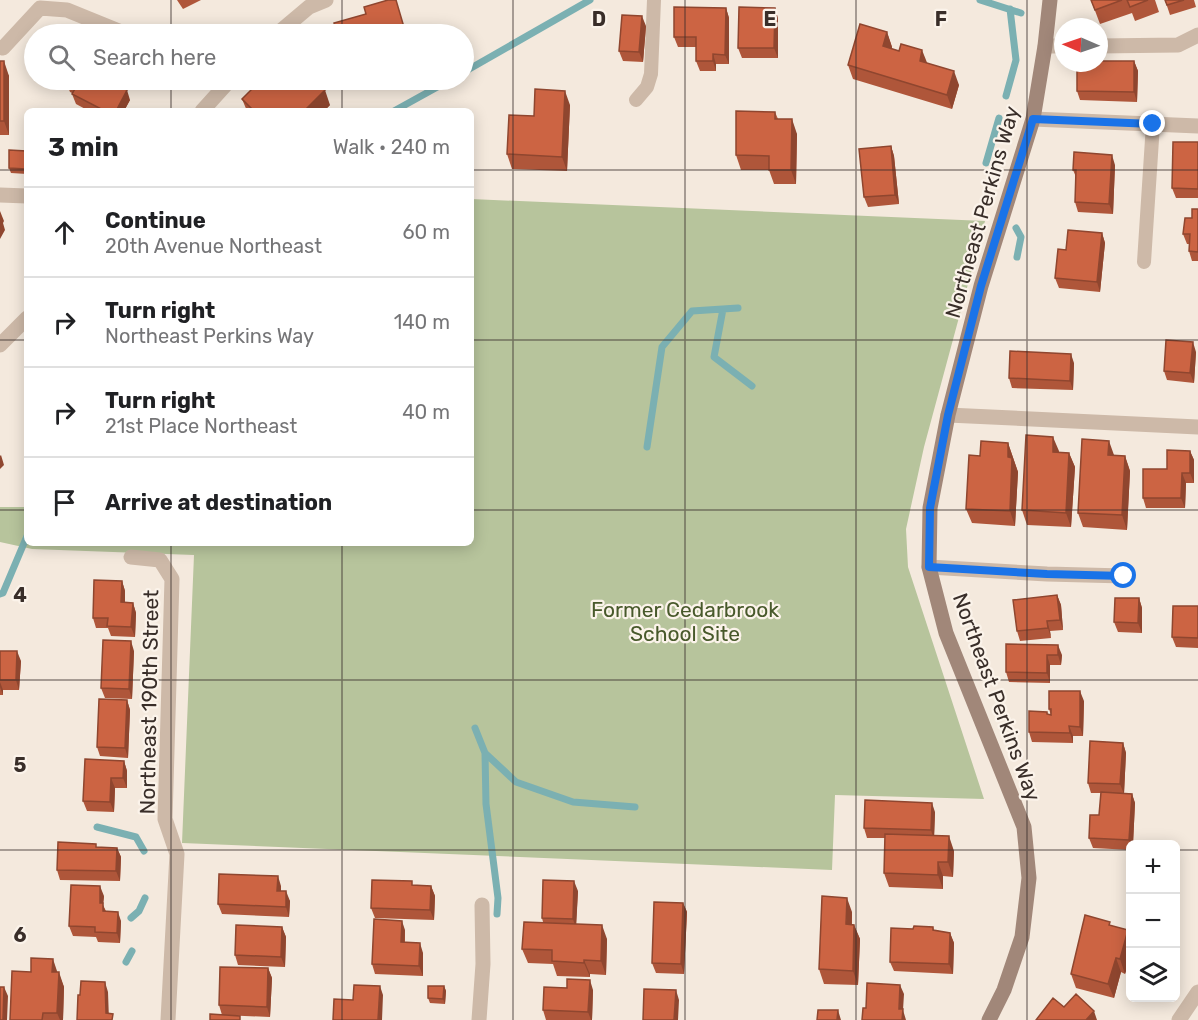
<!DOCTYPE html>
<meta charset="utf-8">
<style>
:root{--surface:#fff;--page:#f6f6f6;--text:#202124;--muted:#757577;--line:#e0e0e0}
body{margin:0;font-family:Rubik,sans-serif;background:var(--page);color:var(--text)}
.controls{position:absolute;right:18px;bottom:18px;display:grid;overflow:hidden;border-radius:9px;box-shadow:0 3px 15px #0003}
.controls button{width:54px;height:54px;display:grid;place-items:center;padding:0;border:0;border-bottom:2px solid var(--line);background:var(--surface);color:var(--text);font:30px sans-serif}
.compass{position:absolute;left:1054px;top:18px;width:54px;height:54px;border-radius:50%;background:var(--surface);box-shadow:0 3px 15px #0003;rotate:272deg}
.stop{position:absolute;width:18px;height:18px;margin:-14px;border:4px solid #1a73e8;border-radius:50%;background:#fff}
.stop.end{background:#1a73e8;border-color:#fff;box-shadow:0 2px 6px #0008}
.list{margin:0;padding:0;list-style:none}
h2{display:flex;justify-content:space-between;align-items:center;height:78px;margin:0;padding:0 24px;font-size:26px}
h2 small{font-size:20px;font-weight:400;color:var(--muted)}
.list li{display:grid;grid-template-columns:39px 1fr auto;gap:18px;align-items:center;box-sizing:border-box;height:90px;padding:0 24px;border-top:2px solid var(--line)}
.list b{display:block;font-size:22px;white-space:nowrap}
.list p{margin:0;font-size:20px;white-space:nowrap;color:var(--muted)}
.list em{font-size:20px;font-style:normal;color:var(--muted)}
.icon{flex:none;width:33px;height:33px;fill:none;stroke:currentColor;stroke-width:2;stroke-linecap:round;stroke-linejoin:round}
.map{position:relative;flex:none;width:1198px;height:1020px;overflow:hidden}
.search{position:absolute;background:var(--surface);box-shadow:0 3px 15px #0003;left:24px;top:24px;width:450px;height:66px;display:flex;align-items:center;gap:15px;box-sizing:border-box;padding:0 21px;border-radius:33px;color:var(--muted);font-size:22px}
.panel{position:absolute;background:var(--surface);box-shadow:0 3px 15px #0003;left:24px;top:108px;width:450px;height:438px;border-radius:9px}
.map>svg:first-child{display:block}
</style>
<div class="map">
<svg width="1198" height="1020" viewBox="0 0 1198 1020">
<rect width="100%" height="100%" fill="#f4e9dd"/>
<!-- green -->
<path fill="#b7c49c" d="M 471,199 L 985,221 L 924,447 L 906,529 L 908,567 L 984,799 L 835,795 L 832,870 L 182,843 L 194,555 L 32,549 L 0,542 L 0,507 L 27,507 L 27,543 L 471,543 Z"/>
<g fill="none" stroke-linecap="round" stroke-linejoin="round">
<!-- stream -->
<path stroke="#7bb0b2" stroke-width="7" d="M 980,0 L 1021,13
M 464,72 L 590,0
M 1006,96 L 1016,60 L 1010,9
M 394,111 L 450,80
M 986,163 L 999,118
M 1016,228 L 1021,237 L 1017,257
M 723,309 L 714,357 L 752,386
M 647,447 L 662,347 L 692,311 L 738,308
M 0,594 L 3,593 L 27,536
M 475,728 L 485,753 L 486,804 L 498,898 L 497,914
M 485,753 L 516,782 L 573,802 L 635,807
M 97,827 L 136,837 L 144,851
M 131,918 L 139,911 L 145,898
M 126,962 L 132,951"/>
<!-- lane -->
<path stroke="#cdb9a8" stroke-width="14" d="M 636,100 L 647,87 L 651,74 L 654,0
M 1144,262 L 1153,124"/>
<!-- street -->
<path stroke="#cdb9a8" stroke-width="15" d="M 277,34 L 309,7 L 326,0
M 1045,46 L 1063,46
M 1099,46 L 1178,45 L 1198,35
M 3,48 L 40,8 L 67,10 L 126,34
M 202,111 L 230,80
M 1033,119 L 1198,126
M 0,195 L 27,196
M 0,345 L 27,318
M 948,415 L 1198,427
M 131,557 L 160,560 L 172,579 L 165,819 L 177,854 L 168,1020
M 929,567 L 1047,574 L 1124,576
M 479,1020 L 483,964 L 482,905
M 1179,1020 L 1198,992"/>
<!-- secondary -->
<path stroke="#a18779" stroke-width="15" d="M 989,1020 L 1004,990 L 1022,937 L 1029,878 L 1024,827 L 946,633 L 929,567 L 930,508 L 948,415 L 981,286 L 1033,119 L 1045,46 L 1050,0"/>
</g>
<!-- wall -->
<path fill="#af563a" d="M 177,0 L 201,0 L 183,9 Z
M 1091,0 L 1155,0 L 1159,12 L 1135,21 L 1132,13 L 1100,24 Z
M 1165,0 L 1194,0 L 1196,7 L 1170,15 Z
M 726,8 L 729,18 L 729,64 L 716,64 L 716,71 L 700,71 L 696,61 L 696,47 L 678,47 L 674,37 Z
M 778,18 L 778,58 L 742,58 L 738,48 Z
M 646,26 L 643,62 L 623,61 L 619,51 Z
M 887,32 L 892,47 L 892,49 L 927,63 L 959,85 L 952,109 L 853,79 L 848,65 Z
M 0,61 L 9,76 L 9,135 L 0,135 Z
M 1134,61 L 1138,71 L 1137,102 L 1080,100 L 1077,91 Z
M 66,82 L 130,100 L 124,111 L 89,111 L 76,104 L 72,94 L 72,93 L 70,92 Z
M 269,86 L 330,105 L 324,111 L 247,111 L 242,99 Z
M 570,105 L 567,171 L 512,169 L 507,154 L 534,116 Z
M 775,112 L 778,119 L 797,134 L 796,184 L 774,184 L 769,170 L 741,170 L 736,155 Z
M 1198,142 L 1198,198 L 1176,198 L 1172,188 Z
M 891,146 L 894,156 L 899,204 L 868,207 L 864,197 Z
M 27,153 L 27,174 L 11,173 L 9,168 Z
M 1115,165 L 1113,214 L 1078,212 L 1075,202 L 1076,177 L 1073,170 Z
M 1198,209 L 1198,261 L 1192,261 L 1189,251 L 1189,244 L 1187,244 L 1183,234 L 1192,218 Z
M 1102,233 L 1105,243 L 1100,292 L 1059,288 L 1055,278 Z
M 1196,352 L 1194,383 L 1167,380 L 1164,371 Z
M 1074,363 L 1073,390 L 1012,388 L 1009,378 Z
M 1008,443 L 1018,472 L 1015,526 L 972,523 L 966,509 L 980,456 Z
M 1190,451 L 1194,460 L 1194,483 L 1186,483 L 1185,508 L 1146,508 L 1143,498 Z
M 1059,452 L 1069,453 L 1075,467 L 1071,527 L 1027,525 L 1022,510 Z
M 1114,456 L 1125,456 L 1130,471 L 1127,530 L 1083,527 L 1078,513 Z
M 122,581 L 125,591 L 125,602 L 133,603 L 136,613 L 135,637 L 111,636 L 108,628 L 96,628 L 93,618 Z
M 1057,595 L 1061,605 L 1063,630 L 1050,631 L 1051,638 L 1020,641 L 1017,631 Z
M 1139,598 L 1142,608 L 1142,633 L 1118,632 L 1114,622 Z
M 1198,606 L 1198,648 L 1176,647 L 1172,637 Z
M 1006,644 L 1062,655 L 1061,665 L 1050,665 L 1050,683 L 1009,682 L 1006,672 Z
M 0,651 L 21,661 L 19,690 L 3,690 L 3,695 L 0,695 Z
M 134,651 L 132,699 L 105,698 L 101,688 Z
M 127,700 L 130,710 L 128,758 L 100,756 L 97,747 Z
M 1084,701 L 1083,736 L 1073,736 L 1073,743 L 1032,742 L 1029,732 L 1047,712 L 1048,715 L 1051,715 L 1049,709 Z
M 1123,743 L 1126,753 L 1124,793 L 1132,794 L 1135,803 L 1133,844 L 1131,844 L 1131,850 L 1093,848 L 1089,838 L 1099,815 L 1101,793 L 1091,793 L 1088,783 Z
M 124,761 L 127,771 L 127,788 L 115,788 L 114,812 L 87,811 L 83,801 Z
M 935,812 L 934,836 L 954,851 L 953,877 L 943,876 L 943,889 L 889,887 L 884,873 L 885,838 L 867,838 L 864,828 Z
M 97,847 L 117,848 L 121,857 L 120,881 L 60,880 L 57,870 Z
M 413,885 L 431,886 L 435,896 L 434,920 L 375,918 L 371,908 Z
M 281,886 L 281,891 L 290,901 L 289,917 L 222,914 L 218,904 Z
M 578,891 L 576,924 L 607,939 L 606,975 L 590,974 L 590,977 L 557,976 L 553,964 L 528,963 L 522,949 L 543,922 L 542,918 Z
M 104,896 L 103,905 L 106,911 L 121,921 L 120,943 L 98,942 L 96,937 L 73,936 L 69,926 Z
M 683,903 L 687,912 L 684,974 L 656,973 L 652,963 Z
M 852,912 L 852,925 L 854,925 L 860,939 L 858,985 L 824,984 L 819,969 Z
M 1111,926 L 1128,930 L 1131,937 L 1131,955 L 1125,974 L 1121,972 L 1114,998 L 1076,988 L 1071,974 Z
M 282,927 L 286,937 L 285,967 L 238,965 L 235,955 Z
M 933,927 L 934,930 L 950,933 L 954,943 L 953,974 L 894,971 L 890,962 L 913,929 Z
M 405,930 L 405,942 L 423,953 L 423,976 L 375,974 L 372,964 Z
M 268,968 L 272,978 L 270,1017 L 222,1015 L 219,1005 Z
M 58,972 L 64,987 L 63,1020 L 10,1020 Z
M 444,986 L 446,991 L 445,1004 L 430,1003 L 428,998 Z
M 567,988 L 593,990 L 592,1020 L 546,1020 L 543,1010 Z"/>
<!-- shaded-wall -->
<path fill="#8f462f" d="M 726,8 L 729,18 L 729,64 L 725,55 Z
M 775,8 L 778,18 L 778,58 L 774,48 Z
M 642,16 L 646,26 L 643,62 L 639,52 Z
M 887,32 L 892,47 L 888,61 L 883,46 Z
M 922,50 L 928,65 L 920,61 Z
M 713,54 L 716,64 L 716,71 L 713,61 Z
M 4,61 L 9,76 L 9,135 L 4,121 Z
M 1134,61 L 1138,71 L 1137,102 L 1134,92 Z
M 954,71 L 959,85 L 952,109 L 947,95 Z
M 127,90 L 130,100 L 124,111 L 116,111 Z
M 325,90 L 330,105 L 324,111 L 304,111 Z
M 565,91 L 570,105 L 567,171 L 562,157 Z
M 792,119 L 797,134 L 796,184 L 791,170 Z
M 891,146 L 894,156 L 899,204 L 895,195 Z
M 26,151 L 27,153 L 27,172 L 26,169 Z
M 1112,155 L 1115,165 L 1113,214 L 1109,204 Z
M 0,211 L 4,221 L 3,223 L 5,230 L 0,239 Z
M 1102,233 L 1105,243 L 1100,292 L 1097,282 Z
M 1193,342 L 1196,352 L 1194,383 L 1190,373 Z
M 1071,354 L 1074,363 L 1073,390 L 1070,381 Z
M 1053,437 L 1059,451 L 1058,466 L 1053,452 Z
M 1109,441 L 1114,455 L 1114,470 L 1108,455 Z
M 1008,443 L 1018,472 L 1015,526 L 1010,511 L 1008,457 Z
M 1190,451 L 1194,460 L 1194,483 L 1190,473 Z
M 1069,453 L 1075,467 L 1071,527 L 1066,513 Z
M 1,455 L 4,465 L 0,469 L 0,456 Z
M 1125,456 L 1130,471 L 1127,530 L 1122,515 Z
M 1182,473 L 1186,483 L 1185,508 L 1181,498 Z
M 122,581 L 125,591 L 125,612 L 121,602 Z
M 1057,595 L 1061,605 L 1063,630 L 1060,620 Z
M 1139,598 L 1142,608 L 1142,633 L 1138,623 Z
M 133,603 L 136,613 L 135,637 L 131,627 Z
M 1047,621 L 1050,631 L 1051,638 L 1048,628 Z
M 131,641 L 134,651 L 132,699 L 129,689 Z
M 1058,645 L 1062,655 L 1061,665 L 1058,655 Z
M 17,651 L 21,661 L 19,690 L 16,680 Z
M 1047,655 L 1050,665 L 1050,683 L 1047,673 Z
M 0,682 L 3,690 L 3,695 L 0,687 Z
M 1080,691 L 1084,701 L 1083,736 L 1080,727 Z
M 127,700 L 130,710 L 128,758 L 125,748 Z
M 1069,726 L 1073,736 L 1073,743 L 1070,733 Z
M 1123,743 L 1126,753 L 1124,794 L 1120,784 Z
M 124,761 L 127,771 L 127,788 L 123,778 Z
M 111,778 L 115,788 L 114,812 L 110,802 Z
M 1132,794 L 1135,803 L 1133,844 L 1131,844 L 1129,840 Z
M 932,803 L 935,812 L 934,840 L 931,830 Z
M 949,836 L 954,851 L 953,877 L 948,862 Z
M 117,848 L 121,857 L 120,881 L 116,871 Z
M 938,862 L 943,876 L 943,889 L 938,875 Z
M 278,876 L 281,886 L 281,901 L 277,891 Z
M 574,881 L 578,891 L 576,929 L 573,919 Z
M 100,886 L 104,896 L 103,905 L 106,913 L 106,921 L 100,903 Z
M 431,886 L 435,896 L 434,920 L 430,910 Z
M 286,891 L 290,901 L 289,917 L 286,907 Z
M 847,898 L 852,912 L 851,939 L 846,924 Z
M 683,903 L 687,912 L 684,974 L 681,964 Z
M 118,912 L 121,921 L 120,943 L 117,933 Z
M 402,921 L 405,930 L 404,952 L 401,942 Z
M 602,925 L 607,939 L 606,975 L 601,961 Z
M 854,925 L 860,939 L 858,985 L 853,971 Z
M 282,927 L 286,937 L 285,967 L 281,957 Z
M 1128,930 L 1131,937 L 1131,955 L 1125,974 L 1120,959 Z
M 950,933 L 954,943 L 953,974 L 949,964 Z
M 420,943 L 423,953 L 423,976 L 419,966 Z
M 1116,958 L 1121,972 L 1114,998 L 1108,984 Z
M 53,959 L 58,974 L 52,972 Z
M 584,960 L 590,974 L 590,977 L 584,963 Z
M 268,968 L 272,978 L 270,1017 L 267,1007 Z
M 59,972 L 64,987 L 63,1020 L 60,1020 L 57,1013 Z
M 590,980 L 593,990 L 592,1020 L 591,1020 L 588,1012 Z
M 105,982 L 108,992 L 109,1020 L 106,1013 Z
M 900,985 L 904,994 L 903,1010 L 906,1020 L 902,1020 L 899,1009 Z
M 380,986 L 383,995 L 382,1020 L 378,1020 Z
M 444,986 L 446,991 L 445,1004 L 443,999 Z
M 4,987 L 8,996 L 7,1020 L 3,1020 Z
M 676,990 L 679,1000 L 678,1020 L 674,1020 Z
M 838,1010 L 841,1020 L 837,1020 Z
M 1094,1011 L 1097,1020 L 1086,1020 Z"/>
<!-- building -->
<path fill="#cc6443" stroke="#8f462f" stroke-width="1.5" d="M 388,0 L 396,0 L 406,34 L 337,34 L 334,23 L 366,14 L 364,7 Z
M 1091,0 L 1122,0 L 1095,10 Z
M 1127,0 L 1148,0 L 1130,7 Z
M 1165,0 L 1184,0 L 1167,5 Z
M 674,7 L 726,8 L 725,55 L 713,54 L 713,61 L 696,61 L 696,37 L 674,37 Z
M 739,7 L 775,8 L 774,48 L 738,48 Z
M 622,15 L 642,16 L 639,52 L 619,51 Z
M 860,24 L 887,32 L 883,46 L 899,51 L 901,44 L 922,50 L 920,61 L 954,71 L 947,95 L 848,65 Z
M 0,61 L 4,61 L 4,121 L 0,121 Z
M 1099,61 L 1134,61 L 1134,92 L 1077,91 L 1077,63 L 1099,63 Z
M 68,80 L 106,80 L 127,90 L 116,111 L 105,111 L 72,94 L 76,87 L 66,82 Z
M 261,80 L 269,86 L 275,80 L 315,80 L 325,90 L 304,111 L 254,111 L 242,99 Z
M 535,89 L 565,91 L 562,157 L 507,154 L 509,115 L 534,116 Z
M 736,111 L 775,112 L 775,119 L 792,119 L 791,170 L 769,170 L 769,156 L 736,155 Z
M 1173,142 L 1198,142 L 1198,189 L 1172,188 Z
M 891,146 L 895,195 L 864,197 L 859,149 Z
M 9,150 L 26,151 L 26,169 L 9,168 Z
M 1074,152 L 1112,155 L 1109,204 L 1075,202 L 1076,170 L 1073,170 Z
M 1192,209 L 1198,209 L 1198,252 L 1189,251 L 1190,234 L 1183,234 L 1185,218 L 1192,218 Z
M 1068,230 L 1102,233 L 1097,282 L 1055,278 L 1058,249 L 1066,250 Z
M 1166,340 L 1193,342 L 1190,373 L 1164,371 Z
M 1010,351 L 1071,354 L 1070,381 L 1009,378 Z
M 1026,435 L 1053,437 L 1053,452 L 1069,453 L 1066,513 L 1022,510 Z
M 1082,439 L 1109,441 L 1108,455 L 1125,456 L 1122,515 L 1078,513 Z
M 981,441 L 1008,443 L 1008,457 L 1012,458 L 1010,511 L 966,509 L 969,455 L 980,456 Z
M 1167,450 L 1190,451 L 1190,473 L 1182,473 L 1181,498 L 1143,498 L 1143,469 L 1167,469 Z
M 94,580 L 122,581 L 121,602 L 133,603 L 131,627 L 107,626 L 108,618 L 93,618 Z
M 1057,595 L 1060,620 L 1047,621 L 1048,628 L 1017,631 L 1013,600 Z
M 1115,598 L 1139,598 L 1138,623 L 1114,622 Z
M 1173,606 L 1198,606 L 1198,638 L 1172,637 Z
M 103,640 L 131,641 L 129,689 L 101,688 Z
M 1006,644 L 1058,645 L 1058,655 L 1047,655 L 1047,673 L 1006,672 Z
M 0,651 L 17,651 L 16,680 L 0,680 Z
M 1049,691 L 1080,691 L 1080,727 L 1069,726 L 1070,733 L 1029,732 L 1029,711 L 1047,712 L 1047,714 L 1051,715 L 1051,709 L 1049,709 Z
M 99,699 L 127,700 L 125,748 L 97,747 Z
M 1090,741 L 1123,743 L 1120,784 L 1088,783 Z
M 85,759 L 124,761 L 123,778 L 111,778 L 110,802 L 83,801 Z
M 1101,792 L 1132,794 L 1129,840 L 1089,838 L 1090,815 L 1099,815 Z
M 865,800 L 932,803 L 931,830 L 864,828 Z
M 885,834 L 949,836 L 948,862 L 938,862 L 938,875 L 884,873 Z
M 58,842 L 96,844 L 96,847 L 117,848 L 116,871 L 57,870 Z
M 219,874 L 278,876 L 277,891 L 286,891 L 286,907 L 218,904 Z
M 372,880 L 412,881 L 412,885 L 431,886 L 430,910 L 371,908 Z
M 543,880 L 574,881 L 573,919 L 542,918 Z
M 71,885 L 100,886 L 100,903 L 103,903 L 103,911 L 118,912 L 117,933 L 95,932 L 95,927 L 69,926 Z
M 822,896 L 847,898 L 846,924 L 854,925 L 853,971 L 819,969 Z
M 654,902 L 683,903 L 681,964 L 652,963 Z
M 1085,915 L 1110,922 L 1109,925 L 1128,930 L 1120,959 L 1116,958 L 1108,984 L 1071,974 Z
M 374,919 L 402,921 L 401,942 L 420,943 L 419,966 L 372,964 Z
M 524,922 L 602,925 L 601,961 L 584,960 L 584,963 L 552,961 L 552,950 L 522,949 Z
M 236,925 L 282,927 L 281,957 L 235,955 Z
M 914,926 L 933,927 L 933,930 L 950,933 L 949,964 L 890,962 L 891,928 L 913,929 Z
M 31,958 L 53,959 L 52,972 L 59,972 L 57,1013 L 43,1013 L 42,1020 L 10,1020 L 12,971 L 31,972 Z
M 220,967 L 268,968 L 267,1007 L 219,1005 Z
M 567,979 L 590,980 L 588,1012 L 543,1010 L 544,987 L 567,988 Z
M 81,981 L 105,982 L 106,1013 L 113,1014 L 112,1020 L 77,1020 L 78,995 L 80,995 Z
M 867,983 L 900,985 L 899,1009 L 903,1009 L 902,1020 L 862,1020 L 863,1008 L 866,1008 Z
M 354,985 L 380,986 L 378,1020 L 333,1020 L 334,999 L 353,1000 Z
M 428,986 L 444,986 L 443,999 L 428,998 Z
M 0,987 L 4,987 L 3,1020 L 0,1020 Z
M 644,989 L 676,990 L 674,1020 L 643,1020 Z
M 1076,994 L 1094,1011 L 1086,1020 L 1036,1020 L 1053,998 L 1064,1007 Z
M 818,1010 L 838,1010 L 837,1020 L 817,1020 Z
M 210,1014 L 240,1016 L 240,1020 L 210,1020 Z"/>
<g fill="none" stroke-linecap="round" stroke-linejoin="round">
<!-- route -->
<path stroke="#1a73e8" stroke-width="8" d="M 1124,576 L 1047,574 L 929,567 L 930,508 L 948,415 L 981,286 L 1033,119 L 1153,124"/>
</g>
<!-- grid -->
<path fill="none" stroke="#392e29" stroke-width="1.5" stroke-opacity="0.55" d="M 171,0 L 171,34M 342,0 L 342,34M 513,0 L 513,1020M 685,0 L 685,1020M 856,0 L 856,1020M 1027,0 L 1027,1020M 171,80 L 171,111M 342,80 L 342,111M 0,170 L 27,170M 471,170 L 1198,170M 0,340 L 27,340M 471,340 L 1198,340M 0,510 L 27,510M 471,510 L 1198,510M 171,543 L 171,1020M 342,543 L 342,1020M 0,680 L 1198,680M 0,850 L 1130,850M 1176,850 L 1198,850"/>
<g text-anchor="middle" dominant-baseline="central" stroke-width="4.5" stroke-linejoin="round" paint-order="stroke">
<!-- street labels -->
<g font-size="21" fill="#392e29" stroke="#fbf3ea">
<text transform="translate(982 212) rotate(-74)">Northeast Perkins Way</text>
<text transform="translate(997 697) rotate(70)">Northeast Perkins Way</text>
<text transform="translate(149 702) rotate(-89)">Northeast 190th Street</text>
</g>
<!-- park labels -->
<g font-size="21" fill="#48592b" stroke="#fbf3ea">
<text x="685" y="609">Former Cedarbrook<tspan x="685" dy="24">School Site</tspan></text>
</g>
</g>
<g font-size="20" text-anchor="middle" font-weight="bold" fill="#392e29" stroke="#fbf3ea" stroke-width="4.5" stroke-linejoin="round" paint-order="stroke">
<text x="599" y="26">D</text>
<text x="770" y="26">E</text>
<text x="941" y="26">F</text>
<text x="20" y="602">4</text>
<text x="20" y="772">5</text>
<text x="20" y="942">6</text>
</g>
</svg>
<div class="controls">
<button>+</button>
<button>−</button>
<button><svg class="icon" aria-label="layers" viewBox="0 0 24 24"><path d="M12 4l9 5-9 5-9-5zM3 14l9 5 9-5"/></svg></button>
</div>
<svg class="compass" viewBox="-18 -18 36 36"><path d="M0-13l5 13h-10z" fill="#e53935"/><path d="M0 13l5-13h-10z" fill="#757577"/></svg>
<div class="stop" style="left:1124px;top:576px"></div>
<div class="stop end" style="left:1153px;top:124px"></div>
<div class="search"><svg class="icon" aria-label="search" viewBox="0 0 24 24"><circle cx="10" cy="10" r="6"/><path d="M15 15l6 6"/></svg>Search here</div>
<section class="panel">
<h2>3 min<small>Walk · 240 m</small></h2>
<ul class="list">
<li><svg class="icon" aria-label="ahead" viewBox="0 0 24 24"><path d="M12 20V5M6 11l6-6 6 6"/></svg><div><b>Continue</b><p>20th Avenue Northeast</p></div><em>60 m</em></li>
<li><svg class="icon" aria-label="right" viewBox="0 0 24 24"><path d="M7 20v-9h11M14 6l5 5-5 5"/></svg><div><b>Turn right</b><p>Northeast Perkins Way</p></div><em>140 m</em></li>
<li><svg class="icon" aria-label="right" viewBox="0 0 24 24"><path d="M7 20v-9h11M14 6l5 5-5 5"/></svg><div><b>Turn right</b><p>21st Place Northeast</p></div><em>40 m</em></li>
<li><svg class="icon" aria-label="arrive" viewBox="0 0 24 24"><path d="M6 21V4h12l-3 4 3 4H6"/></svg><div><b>Arrive at destination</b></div></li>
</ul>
</section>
</div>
